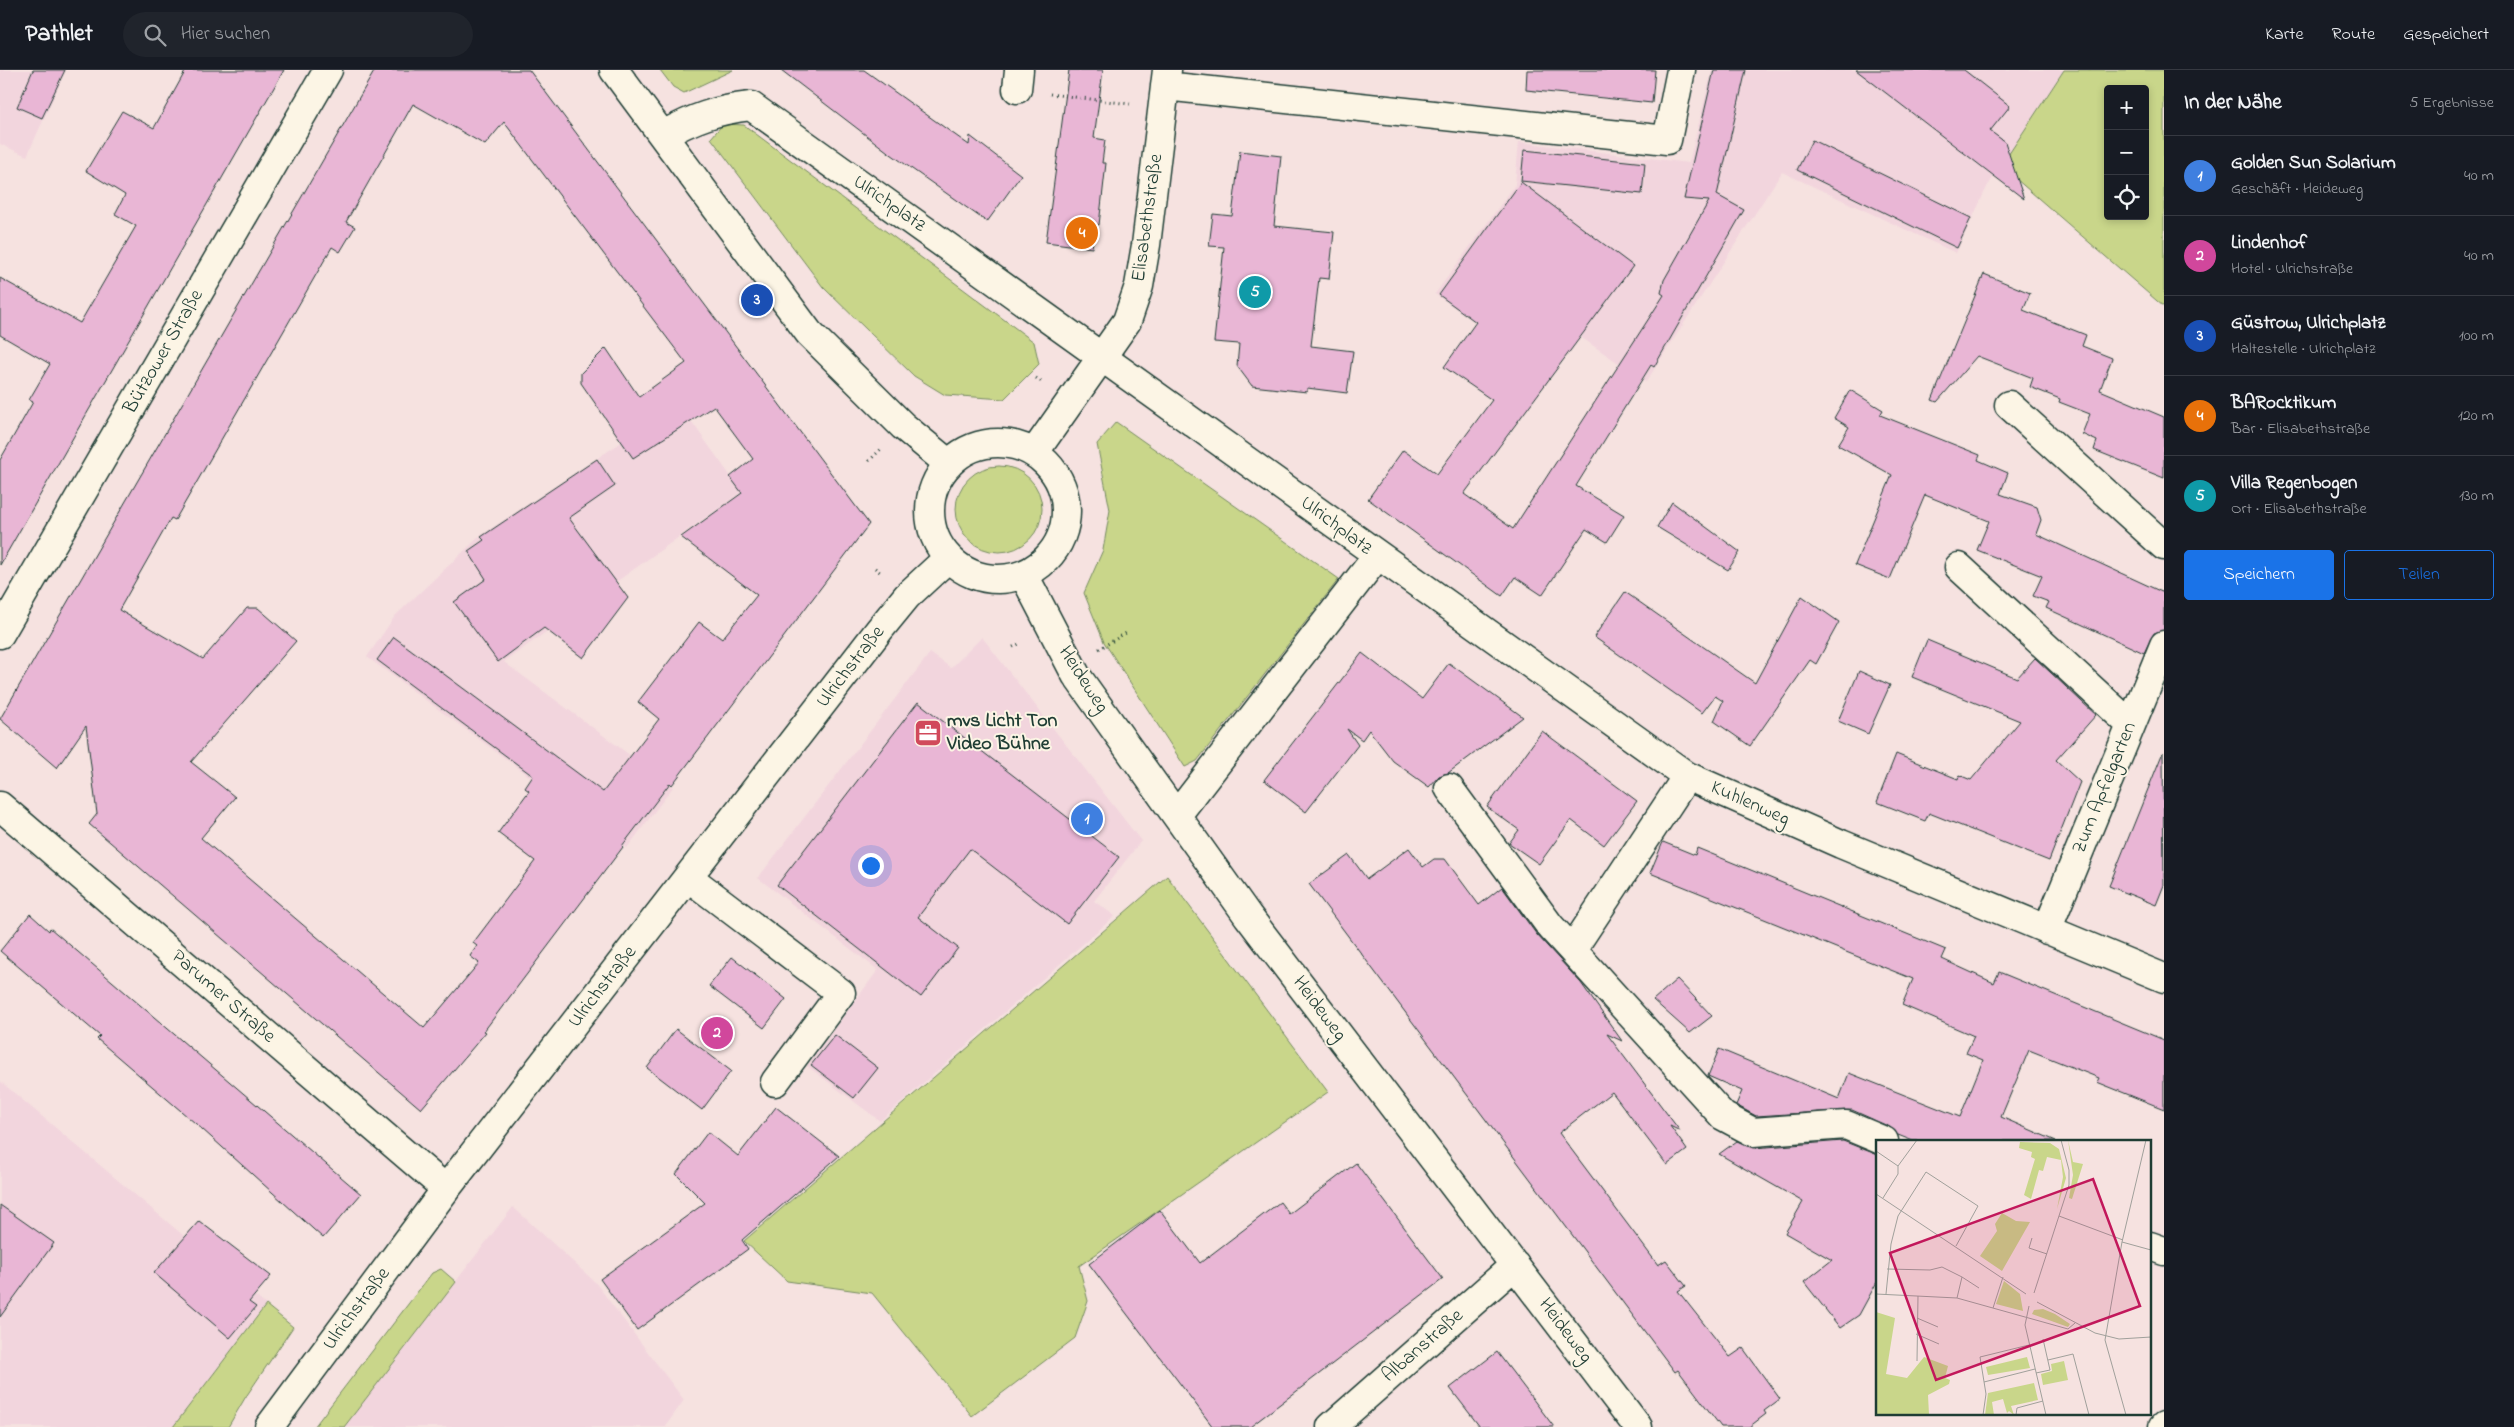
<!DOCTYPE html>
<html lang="de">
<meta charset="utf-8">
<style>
:root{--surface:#171b24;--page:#20242c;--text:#f1f3f6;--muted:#9ea1a6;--line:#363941;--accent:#1a73e8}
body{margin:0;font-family:"Indie Flower",sans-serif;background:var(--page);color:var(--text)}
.controls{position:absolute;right:15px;top:15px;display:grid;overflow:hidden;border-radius:5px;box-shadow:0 2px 8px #0003}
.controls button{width:45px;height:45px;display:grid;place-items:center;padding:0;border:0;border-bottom:1px solid var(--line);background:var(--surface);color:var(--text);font:25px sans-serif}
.you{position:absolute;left:870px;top:795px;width:18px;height:18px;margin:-12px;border:4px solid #fff;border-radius:50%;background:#1a73e8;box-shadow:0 0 0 8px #1a73e833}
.badge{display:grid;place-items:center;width:32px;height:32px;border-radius:50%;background:var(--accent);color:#fff;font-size:16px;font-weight:700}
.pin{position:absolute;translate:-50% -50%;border:2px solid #fff;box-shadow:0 1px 5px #0006}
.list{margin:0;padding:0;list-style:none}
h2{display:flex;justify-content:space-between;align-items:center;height:65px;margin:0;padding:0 20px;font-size:21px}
h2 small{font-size:16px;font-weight:400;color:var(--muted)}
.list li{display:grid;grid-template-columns:32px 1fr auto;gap:15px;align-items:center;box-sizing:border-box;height:80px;padding:0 20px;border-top:1px solid var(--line)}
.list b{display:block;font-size:19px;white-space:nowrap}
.list p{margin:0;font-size:16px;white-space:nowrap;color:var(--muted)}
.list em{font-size:16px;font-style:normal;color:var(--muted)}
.actions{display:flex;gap:10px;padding:15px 20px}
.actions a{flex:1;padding:11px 0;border:1px solid var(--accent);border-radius:5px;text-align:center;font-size:18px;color:var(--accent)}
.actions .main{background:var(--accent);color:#fff}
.icon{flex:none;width:28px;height:28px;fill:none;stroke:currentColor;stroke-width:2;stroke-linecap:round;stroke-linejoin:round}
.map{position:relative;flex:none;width:2164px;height:1357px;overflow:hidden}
header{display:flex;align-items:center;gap:30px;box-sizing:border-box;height:70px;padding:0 25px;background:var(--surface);border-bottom:1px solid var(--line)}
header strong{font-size:24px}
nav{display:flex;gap:28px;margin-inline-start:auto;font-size:18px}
.search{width:350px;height:45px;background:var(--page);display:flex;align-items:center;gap:12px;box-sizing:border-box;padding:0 18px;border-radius:28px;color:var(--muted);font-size:19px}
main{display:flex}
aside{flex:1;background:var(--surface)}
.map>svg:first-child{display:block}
</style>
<header>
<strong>Pathlet</strong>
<div class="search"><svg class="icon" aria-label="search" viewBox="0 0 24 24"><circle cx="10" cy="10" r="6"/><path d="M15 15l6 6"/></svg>Hier suchen</div>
<nav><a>Karte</a><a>Route</a><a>Gespeichert</a></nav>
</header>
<main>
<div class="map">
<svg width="2164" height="1357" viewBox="0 0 2164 1357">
<rect width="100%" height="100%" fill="#f6e2e0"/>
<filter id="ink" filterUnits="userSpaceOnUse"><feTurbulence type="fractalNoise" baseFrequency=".02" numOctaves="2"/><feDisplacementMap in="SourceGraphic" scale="10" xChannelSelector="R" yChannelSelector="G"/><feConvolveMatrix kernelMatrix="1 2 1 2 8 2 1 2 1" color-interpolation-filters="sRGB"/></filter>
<g filter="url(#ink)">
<!-- built -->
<path fill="#f2d5dd" d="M 0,0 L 66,0 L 27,86 L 0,74 Z
M 1712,0 L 2064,0 L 1987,117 L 1956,183 L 1782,102 L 1646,312 L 1553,248 L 1523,285 L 1435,224 L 1515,115 L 1519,72 L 1689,93 Z
M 679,334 L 742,422 L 504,592 L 673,717 L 627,778 L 367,587 L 395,546 L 480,466 Z
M 982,567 L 1141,771 L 1094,831 L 1115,846 L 880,1051 L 807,996 L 878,900 L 758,808 L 930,583 L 951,598 Z
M 0,1011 L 266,1235 L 173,1357 L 0,1357 Z
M 513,1137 L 595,1212 L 684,1330 L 665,1357 L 344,1357 Z"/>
<!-- green -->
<path fill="#c9d68a" stroke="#748a5f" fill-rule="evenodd" d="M 660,0 L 733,0 L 684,23 L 673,17 Z
M 2064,0 L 2164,0 L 2164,237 L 2001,96 ZM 2108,19 L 2145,19 L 2145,146 L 2108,146 Z
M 723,54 L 744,55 L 1034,272 L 1039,294 L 1004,329 L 945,325 L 914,306 L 823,217 L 711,68 Z
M 1116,352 L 1339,509 L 1197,691 L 1185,697 L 1104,572 L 1084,523 L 1103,480 L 1110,440 L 1097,374 Z
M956 439a43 43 0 1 1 86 0a43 43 0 1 1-86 0Z
M 1167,806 L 1328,1022 L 1079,1196 L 1088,1231 L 1075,1268 L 972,1346 L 872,1223 L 787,1211 L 744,1171 Z
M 441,1199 L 456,1212 L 344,1357 L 314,1357 L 432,1203 Z
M 266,1235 L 293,1257 L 245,1328 L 228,1357 L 173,1357 Z"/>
<!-- building -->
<path fill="#e9b6d5" stroke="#1f3d34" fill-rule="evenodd" d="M 33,0 L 65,0 L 42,48 L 17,37 Z
M 186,0 L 284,0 L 0,495 L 0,390 L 33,332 L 29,330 L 50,294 L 0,265 L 0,208 L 80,253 L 136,156 L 115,144 L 125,125 L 86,101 L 122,41 L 154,58 Z
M 375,0 L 529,0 L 869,454 L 672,715 L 670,713 L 622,776 L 623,777 L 484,961 L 486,962 L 421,1039 L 89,754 L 97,744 L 86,656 L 57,698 L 0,649 ZM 413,34 L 485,75 L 504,52 L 686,293 L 639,327 L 606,278 L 581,303 L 581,313 L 633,388 L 714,336 L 753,389 L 730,407 L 742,423 L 681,467 L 757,525 L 722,569 L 699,552 L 638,632 L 659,649 L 603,722 L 394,567 L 377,590 L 533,706 L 525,718 L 529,721 L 498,763 L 535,791 L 473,873 L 477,876 L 470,886 L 479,893 L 424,958 L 201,768 L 235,727 L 191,692 L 296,571 L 258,538 L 247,538 L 203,589 L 119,540 L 171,448 L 175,450 L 332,177 L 340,182 L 355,157 L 346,152 Z
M 781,0 L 864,0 L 969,75 L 970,66 L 1021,105 L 987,152 L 888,82 Z
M 1069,0 L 1103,0 L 1094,68 L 1105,70 L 1102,93 L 1106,93 L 1099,155 L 1095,155 L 1092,178 L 1046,172 Z
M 1527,0 L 1655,0 L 1652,33 L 1526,20 Z
M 1714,0 L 1746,0 L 1717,125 L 1744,140 L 1654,297 L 1651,295 L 1576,416 L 1624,445 L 1607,472 L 1586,459 L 1542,525 L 1515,507 L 1502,526 L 1368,429 L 1403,380 L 1437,404 L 1492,330 L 1444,297 L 1476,252 L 1439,225 L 1521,112 L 1633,196 L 1464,424 L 1513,459 L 1664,225 L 1661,223 L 1664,210 L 1709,131 L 1684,129 Z
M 1856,0 L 1964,0 L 2010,36 L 1990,61 L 2005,72 L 2024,129 Z
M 1812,70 L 1971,148 L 1957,178 L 1797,100 Z
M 1524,80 L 1645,93 L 1642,124 L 1521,111 Z
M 1240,81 L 1281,86 L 1274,156 L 1334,162 L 1329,209 L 1319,208 L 1311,276 L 1353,281 L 1347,323 L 1307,318 L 1307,322 L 1252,316 L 1237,296 L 1239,274 L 1214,272 L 1224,177 L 1209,176 L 1213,144 L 1232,146 Z
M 1984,204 L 2030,223 L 2023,240 L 2086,265 L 2082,276 L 2112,288 L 2100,320 L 2164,347 L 2164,408 L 2094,380 L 2097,371 L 2082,364 L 2090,344 L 2059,332 L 2060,329 L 2030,317 L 2033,308 L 1977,286 L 1937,332 L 1932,330 Z
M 1850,320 L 1883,340 L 1880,345 L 1980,385 L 1978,390 L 2008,403 L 2000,424 L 2037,437 L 2041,450 L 2036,464 L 2164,523 L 2164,560 L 2154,563 L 2144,583 L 2046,538 L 2049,532 L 2033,526 L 2042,506 L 1977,480 L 1989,451 L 1925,425 L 1890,509 L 1855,495 L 1892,405 L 1838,375 L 1849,357 L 1834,348 Z
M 597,389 L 615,416 L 569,448 L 628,528 L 583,588 L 544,558 L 498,592 L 454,532 L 486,509 L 468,481 L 484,470 L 481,467 Z
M 1672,432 L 1740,482 L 1728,500 L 1657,457 Z
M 1625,522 L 1755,613 L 1802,526 L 1839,552 L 1816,594 L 1810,590 L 1750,676 L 1714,651 L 1723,631 L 1715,626 L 1702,643 L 1594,567 Z
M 1927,570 L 2017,608 L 2035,588 L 2096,645 L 2056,690 L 2080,712 L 2049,791 L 1929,743 L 1925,751 L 1877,732 L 1896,684 L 1958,709 L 1959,705 L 1971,710 L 2020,651 L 1912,607 Z
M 1362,583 L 1422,629 L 1449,593 L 1523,647 L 1448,703 L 1439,706 L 1429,717 L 1393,691 L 1369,660 L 1362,670 L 1347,659 L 1358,675 L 1306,742 L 1264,710 Z
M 1859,601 L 1890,615 L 1868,664 L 1838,651 Z
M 918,632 L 1119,787 L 1067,854 L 970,779 L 918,847 L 958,878 L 921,927 L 777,815 Z
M 1542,661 L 1637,731 L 1604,775 L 1571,750 L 1539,794 L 1509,773 L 1519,760 L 1487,737 Z
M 2163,682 L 2164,815 L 2156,835 L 2109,816 Z
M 1663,772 L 1695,785 L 1697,778 L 1946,880 L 1942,889 L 1994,913 L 1999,902 L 2164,970 L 2164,1039 L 2097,1012 L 2099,1008 L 2029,980 L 2001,1047 L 2056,1071 L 1913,1071 L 1898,1065 L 1890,1057 L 1852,1040 L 1756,1046 L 1736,1035 L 1742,1021 L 1708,1006 L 1719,979 L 1839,1029 L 1849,1003 L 1960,1047 L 1983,990 L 1966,983 L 1974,966 L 1902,935 L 1913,909 L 1650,803 Z
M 1409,778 L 1423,797 L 1434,789 L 1445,789 L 1479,835 L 1502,817 L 1537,865 L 1581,913 L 1622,971 L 1607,964 L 1680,1061 L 1670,1056 L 1687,1080 L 1667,1095 L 1612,1022 L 1559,1063 L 1658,1195 L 1666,1190 L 1686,1216 L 1678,1221 L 1730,1287 L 1743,1278 L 1780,1329 L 1764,1341 L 1766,1344 L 1749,1357 L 1721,1357 L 1678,1300 L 1675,1302 L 1309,814 L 1349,785 L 1367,809 Z
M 30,844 L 49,861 L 50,858 L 361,1124 L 323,1168 L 202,1059 L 97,969 L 100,966 L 0,881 Z
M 732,887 L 786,929 L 764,958 L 709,916 Z
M 1677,909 L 1712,946 L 1690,963 L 1653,930 Z
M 676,959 L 731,1001 L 702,1040 L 647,998 Z
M 835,965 L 878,998 L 854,1028 L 811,995 Z
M 776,1037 L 839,1086 L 742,1170 L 748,1179 L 637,1260 L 600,1209 L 705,1133 L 676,1104 L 708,1062 L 738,1086 Z
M 1737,1071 L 1754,1078 L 1843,1071 L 1878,1085 L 1878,1210 L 1859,1245 L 1840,1258 L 1804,1212 L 1832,1190 L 1785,1163 L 1803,1132 L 1719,1084 Z
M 1356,1093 L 1443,1209 L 1250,1357 L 1213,1357 L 1089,1194 L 1160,1140 L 1200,1193 L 1280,1132 L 1289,1144 Z
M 0,1135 L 54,1173 L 0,1247 Z
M 199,1151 L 271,1206 L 249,1232 L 256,1237 L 230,1268 L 154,1203 Z
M 1497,1282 L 1529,1324 L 1554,1357 L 1480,1357 L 1450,1318 Z"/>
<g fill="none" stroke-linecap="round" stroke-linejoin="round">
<!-- minor casing -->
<g stroke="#1f3d34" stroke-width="31">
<path id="minor" d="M 614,0 L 809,263 L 903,356 L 949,394
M 1165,16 L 1667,70 L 1681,0
M 1017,19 L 1019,0
M 663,65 C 694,48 716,40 751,36 L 1687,706 L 1841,774 L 2164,908
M 2009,335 L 2164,476
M930 441a68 68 0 1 1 136 0a68 68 0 1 1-136 0Z
M 1034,383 L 1127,251 L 1139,216 L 1146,175 L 1167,0
M 1959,497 L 2131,655
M 1024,505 L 1076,605 L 1248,846 L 1638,1357
M 0,564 L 328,0
M 1687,706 L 1572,880 L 1723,1046 L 1753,1062 L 1846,1055 L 1884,1071
M 1449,718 L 1550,856 L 1572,880
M 0,736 L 446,1119
M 1177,745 L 1378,485
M 688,807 L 841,923 L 775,1012
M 2047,860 L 2164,575
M 2150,1176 L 2164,1181
M 269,1357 L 446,1119 L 880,559 L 907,526 L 948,488
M 1331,1357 L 1515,1195
M 2163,1357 L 2164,1356"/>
</g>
<!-- path -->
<path stroke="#1f3d34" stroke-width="3" stroke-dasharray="1 4" stroke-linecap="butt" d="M 1050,24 L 1130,34
M 1036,308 L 1043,313
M 869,391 L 881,379
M 875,498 L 882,504
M 1013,577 L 1021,573
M 1099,579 L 1126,563"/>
<!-- minor -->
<use href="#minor" stroke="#fcf5e5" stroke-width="28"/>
</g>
</g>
<!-- icons -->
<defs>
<g id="office-square" transform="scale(1.4375)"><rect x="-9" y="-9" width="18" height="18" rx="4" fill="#d1495b" stroke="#fcf5e5"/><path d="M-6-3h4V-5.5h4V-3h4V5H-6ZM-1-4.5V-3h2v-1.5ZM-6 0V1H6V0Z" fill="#fff"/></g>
</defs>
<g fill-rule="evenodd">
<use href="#office-square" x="928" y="663"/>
</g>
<g text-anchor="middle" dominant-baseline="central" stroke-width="4" stroke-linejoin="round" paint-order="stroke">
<!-- street labels -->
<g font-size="20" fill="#1f3d34" stroke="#fcf5e5">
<text transform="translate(889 134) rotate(35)">Ulrichplatz</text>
<text transform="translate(1148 148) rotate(-82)">Elisabethstraße</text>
<text transform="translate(164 282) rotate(-60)">Bützower Straße</text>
<text transform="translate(1336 456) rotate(37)">Ulrichplatz</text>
<text transform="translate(851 597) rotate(-52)">Ulrichstraße</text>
<text transform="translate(1083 610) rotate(57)">Heideweg</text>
<text transform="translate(2105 718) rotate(-68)">Zum Apfelgarten</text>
<text transform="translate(1750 734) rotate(24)">Kuhlenweg</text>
<text transform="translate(603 917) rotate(-52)">Ulrichstraße</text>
<text transform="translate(223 927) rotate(41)">Parumer Straße</text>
<text transform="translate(1319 939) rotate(53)">Heideweg</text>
<text transform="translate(357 1239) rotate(-53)">Ulrichstraße</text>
<text transform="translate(1565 1261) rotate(53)">Heideweg</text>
<text transform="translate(1423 1276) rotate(-41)">Albanstraße</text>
</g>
<!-- poi labels -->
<g font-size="20" font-weight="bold" fill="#1f3d34" stroke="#fcf5e5" text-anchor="start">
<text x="947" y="651">mvs Licht Ton<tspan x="947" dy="23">Video Bühne</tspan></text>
</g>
</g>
<!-- overview -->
<g transform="translate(1876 1070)">
<rect width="275" height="275" fill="#f6e2e0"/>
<path d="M 192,0 L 197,22 L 207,24 L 196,59 L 193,58 L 197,35 ZM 144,2 L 174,3 L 183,9 L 190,38 L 181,69 L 187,37 L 185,20 L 171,17 L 167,31 L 163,30 L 155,59 L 148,55 L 159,19 L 155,17 L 156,12 L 143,8 ZM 126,73 L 140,81 L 154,82 L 126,131 L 104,116 L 121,91 L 119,84 ZM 128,141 L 144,154 L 147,171 L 120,164 ZM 167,169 L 179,174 L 194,184 L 192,187 L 156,174 L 158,170 ZM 0,172 L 19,178 L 10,234 L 31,238 L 48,217 L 72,226 L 69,238 L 74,240 L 73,244 L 52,255 L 53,275 L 0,275 ZM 151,217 L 154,228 L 112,235 L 110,227 ZM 188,221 L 192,240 L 167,245 L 165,234 L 176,231 L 175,224 ZM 158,243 L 162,260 L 135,266 L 138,275 L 133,271 L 131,273 L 127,259 L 116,262 L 118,275 L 109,275 L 112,253 Z" fill="#c9d68a"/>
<path fill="none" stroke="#a0a09b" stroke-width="1" d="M 0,11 L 22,26M 0,54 L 150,154M 7,58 L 22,34 L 22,26 L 41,0M 183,76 L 247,100M 156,98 L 153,108 L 171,114M 246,102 L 275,110M 11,129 L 54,130 L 66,127 L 86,137 L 81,158M 86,137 L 103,148M 158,153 L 193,45 L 193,30 L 185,0M 0,154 L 81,158 L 192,189 L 199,183M 10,154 L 15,104 L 22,76 L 50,32 L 102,66 L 80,106M 161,162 L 219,193 L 243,199 L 275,197M 153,166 L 149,185 L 170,275M 117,168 L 127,137M 41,178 L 62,187M 40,194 L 63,204M 172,220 L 197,214 L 213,275M 41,221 L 42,156M 160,233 L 174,230 L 167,199M 108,242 L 159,229M 107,275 L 110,254 L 104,217 L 153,205M 140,275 L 141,268 L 167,261M 250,275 L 229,200 L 246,102 L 270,0"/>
<path fill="#c2185b" fill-opacity="0.15" stroke="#c2185b" stroke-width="2.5" d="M 217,39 L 264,166 L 60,240 L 14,113 Z"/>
<rect width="275" height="275" fill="none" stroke="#1f3d34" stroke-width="2.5"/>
</g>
</svg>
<div class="controls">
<button>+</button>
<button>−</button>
<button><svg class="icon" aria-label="locate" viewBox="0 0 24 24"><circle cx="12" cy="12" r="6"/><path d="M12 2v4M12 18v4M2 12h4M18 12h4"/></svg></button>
</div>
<div class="you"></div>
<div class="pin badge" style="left:1087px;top:749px;background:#3f7fe0">1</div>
<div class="pin badge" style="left:717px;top:963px;background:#d1479c">2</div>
<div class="pin badge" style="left:757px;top:230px;background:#1a4fb4">3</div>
<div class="pin badge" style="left:1082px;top:163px;background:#e8710a">4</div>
<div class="pin badge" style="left:1255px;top:222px;background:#0f9aa8">5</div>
</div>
<aside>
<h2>In der Nähe<small>5 Ergebnisse</small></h2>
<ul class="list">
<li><span class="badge" style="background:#3f7fe0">1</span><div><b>Golden Sun Solarium</b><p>Geschäft · Heideweg</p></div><em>40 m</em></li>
<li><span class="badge" style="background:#d1479c">2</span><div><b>Lindenhof</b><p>Hotel · Ulrichstraße</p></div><em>40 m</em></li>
<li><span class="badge" style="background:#1a4fb4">3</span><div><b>Güstrow, Ulrichplatz</b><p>Haltestelle · Ulrichplatz</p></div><em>100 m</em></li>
<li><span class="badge" style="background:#e8710a">4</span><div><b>BARocktikum</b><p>Bar · Elisabethstraße</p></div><em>120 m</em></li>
<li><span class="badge" style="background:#0f9aa8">5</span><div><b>Villa Regenbogen</b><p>Ort · Elisabethstraße</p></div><em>130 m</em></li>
</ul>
<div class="actions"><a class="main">Speichern</a><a>Teilen</a></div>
</aside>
</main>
